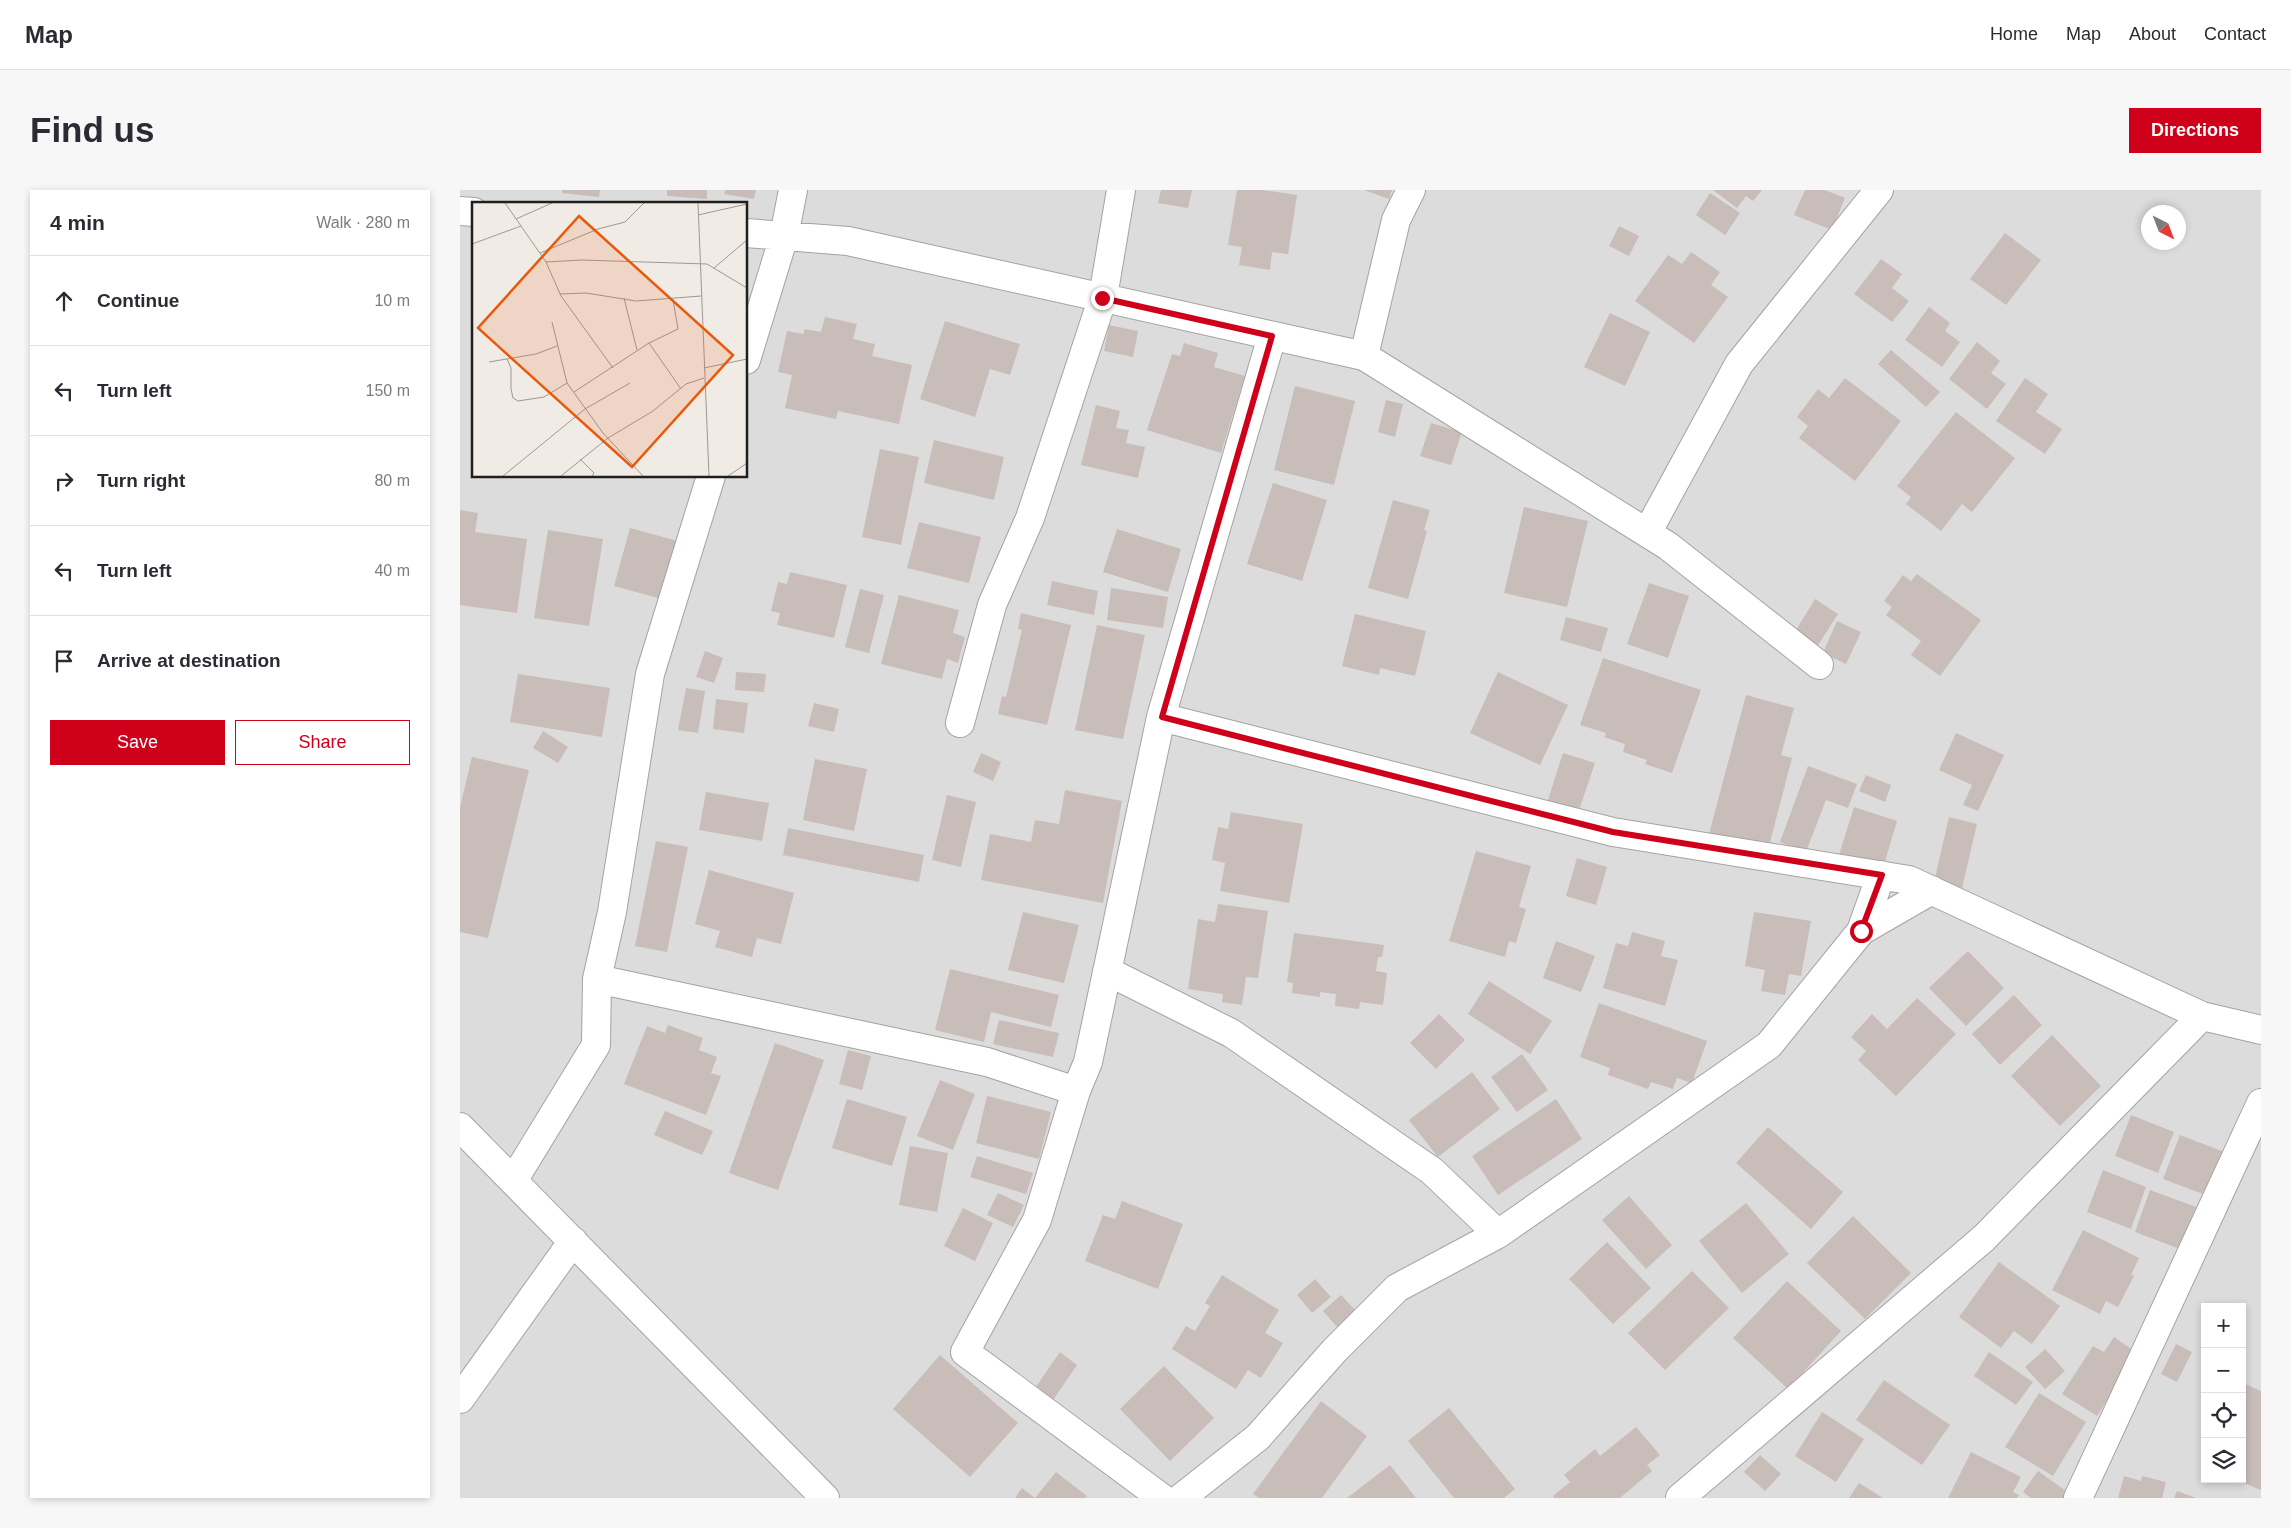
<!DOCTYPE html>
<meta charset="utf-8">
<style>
:root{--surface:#fff;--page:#f7f7f7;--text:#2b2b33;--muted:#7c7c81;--line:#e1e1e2;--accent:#ce001a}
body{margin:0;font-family:Helvetica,sans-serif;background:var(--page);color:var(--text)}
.controls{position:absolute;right:15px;bottom:15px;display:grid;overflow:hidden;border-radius:0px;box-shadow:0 2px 8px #0003}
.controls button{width:45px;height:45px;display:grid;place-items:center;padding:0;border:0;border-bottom:1px solid var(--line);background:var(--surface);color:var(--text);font:25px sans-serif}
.compass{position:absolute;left:1681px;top:15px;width:45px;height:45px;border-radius:50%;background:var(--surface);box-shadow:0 2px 8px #0003;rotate:138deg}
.stop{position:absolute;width:15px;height:15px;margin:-11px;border:4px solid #ce001a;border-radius:50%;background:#fff}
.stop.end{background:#ce001a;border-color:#fff;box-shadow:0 1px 5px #0008}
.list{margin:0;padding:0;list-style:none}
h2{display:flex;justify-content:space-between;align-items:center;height:65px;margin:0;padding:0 20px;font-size:21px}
h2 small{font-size:16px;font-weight:400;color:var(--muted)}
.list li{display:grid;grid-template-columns:32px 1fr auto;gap:15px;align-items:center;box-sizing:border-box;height:90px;padding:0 20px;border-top:1px solid var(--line)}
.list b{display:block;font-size:19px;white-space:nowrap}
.list em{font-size:16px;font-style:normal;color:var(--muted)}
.actions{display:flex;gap:10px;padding:15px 20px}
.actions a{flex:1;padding:11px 0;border:1px solid var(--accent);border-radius:0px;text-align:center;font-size:18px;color:var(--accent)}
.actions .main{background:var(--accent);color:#fff}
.icon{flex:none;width:28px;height:28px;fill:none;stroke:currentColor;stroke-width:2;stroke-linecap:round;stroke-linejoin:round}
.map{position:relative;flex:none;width:1801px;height:1308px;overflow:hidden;border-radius:0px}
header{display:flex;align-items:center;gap:30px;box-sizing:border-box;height:70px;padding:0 25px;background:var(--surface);border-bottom:1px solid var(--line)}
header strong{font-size:24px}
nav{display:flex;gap:28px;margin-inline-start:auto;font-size:18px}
.intro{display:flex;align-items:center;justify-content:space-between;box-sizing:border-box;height:120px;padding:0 30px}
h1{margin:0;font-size:35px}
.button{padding:12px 22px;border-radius:0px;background:var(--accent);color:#fff;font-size:18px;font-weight:700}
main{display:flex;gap:30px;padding:0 30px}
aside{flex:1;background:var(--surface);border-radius:0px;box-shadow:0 2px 8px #0003}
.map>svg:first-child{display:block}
</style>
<header>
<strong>Map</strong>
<nav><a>Home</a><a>Map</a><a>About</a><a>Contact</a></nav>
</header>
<div class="intro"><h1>Find us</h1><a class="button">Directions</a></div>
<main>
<aside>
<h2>4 min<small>Walk · 280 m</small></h2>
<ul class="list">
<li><svg class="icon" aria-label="ahead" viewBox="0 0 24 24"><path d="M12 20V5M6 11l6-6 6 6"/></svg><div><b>Continue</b></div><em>10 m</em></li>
<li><svg class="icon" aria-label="left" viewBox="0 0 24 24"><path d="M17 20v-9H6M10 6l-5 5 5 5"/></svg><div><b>Turn left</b></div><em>150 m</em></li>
<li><svg class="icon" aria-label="right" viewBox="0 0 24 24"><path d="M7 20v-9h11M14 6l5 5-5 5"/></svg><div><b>Turn right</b></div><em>80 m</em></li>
<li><svg class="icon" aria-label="left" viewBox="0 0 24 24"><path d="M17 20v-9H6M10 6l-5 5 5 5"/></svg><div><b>Turn left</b></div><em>40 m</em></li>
<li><svg class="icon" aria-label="arrive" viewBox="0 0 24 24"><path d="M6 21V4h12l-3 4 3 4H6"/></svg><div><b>Arrive at destination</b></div></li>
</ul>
<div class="actions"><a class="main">Save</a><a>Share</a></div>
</aside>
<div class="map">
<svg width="1801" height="1308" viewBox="0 0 1801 1308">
<rect width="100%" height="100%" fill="#f0ebe5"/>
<!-- residential -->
<path fill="#dddcdc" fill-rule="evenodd" d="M 0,0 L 1801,0 L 1801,1308 L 0,1308 ZM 14,14 L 286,14 L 286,286 L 14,286 ZM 1688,22 L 1718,22 L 1718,52 L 1688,52 ZM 1745,1117 L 1782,1117 L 1782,1289 L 1745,1289 Z"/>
<!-- building -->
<path fill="#c8bdb8" d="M 102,0 L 140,0 L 139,7 L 102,3 Z
M 207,0 L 247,0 L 247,9 L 207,6 Z
M 265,0 L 296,0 L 294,9 L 264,4 Z
M 701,0 L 732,0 L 728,18 L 698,13 Z
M 777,0 L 803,0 L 837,5 L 828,64 L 812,62 L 810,80 L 779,75 L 782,57 L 768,55 Z
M 904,0 L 932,0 L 929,9 Z
M 1253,0 L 1302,0 L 1293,11 L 1286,6 L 1277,18 Z
M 1345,0 L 1365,0 L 1385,8 L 1372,40 L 1334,25 Z
M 1250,3 L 1280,23 L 1265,45 L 1236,25 Z
M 1159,36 L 1179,46 L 1169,66 L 1149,56 Z
M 1545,43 L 1581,70 L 1546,115 L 1510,89 Z
M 1231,62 L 1260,82 L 1251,95 L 1268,107 L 1234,153 L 1175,111 L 1208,65 L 1222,74 Z
M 1421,69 L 1442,84 L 1432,98 L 1449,111 L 1432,132 L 1394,104 Z
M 1469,117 L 1490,133 L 1485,141 L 1500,152 L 1482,177 L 1445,150 Z
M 1150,123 L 1190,142 L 1165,196 L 1124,177 Z
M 365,127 L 397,134 L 393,149 L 415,154 L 412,166 L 452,175 L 439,234 L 378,221 L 376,229 L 325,218 L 332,185 L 318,182 L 327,141 L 343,144 L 345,139 L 361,142 Z
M 485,131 L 560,154 L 550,185 L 530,179 L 515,227 L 460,209 Z
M 649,135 L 678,141 L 673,167 L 644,161 Z
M 1517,152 L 1540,171 L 1531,183 L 1546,194 L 1527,219 L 1489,189 Z
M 724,153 L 758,163 L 754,177 L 785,186 L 761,263 L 687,240 L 712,164 L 720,166 Z
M 1431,160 L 1480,202 L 1466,217 L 1418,174 Z
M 1385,188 L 1441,231 L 1395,291 L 1339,248 L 1348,236 L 1337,227 L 1358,199 L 1369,208 Z
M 1565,188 L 1588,204 L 1576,222 L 1602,239 L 1585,264 L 1536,231 Z
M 835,196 L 895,211 L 874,295 L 814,280 Z
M 926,210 L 943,214 L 935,247 L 918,242 Z
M 636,215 L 660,221 L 656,238 L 669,240 L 666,253 L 685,257 L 678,288 L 621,275 Z
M 1496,222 L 1555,268 L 1512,322 L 1502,314 L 1481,341 L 1446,314 L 1451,307 L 1437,296 Z
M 971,233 L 1002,242 L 991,275 L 960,266 Z
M 474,250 L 544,267 L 534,310 L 464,293 Z
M 420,259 L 459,267 L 441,355 L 402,347 Z
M 813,293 L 867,310 L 842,391 L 787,374 Z
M 933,310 L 970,320 L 964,340 L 967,341 L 948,409 L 908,398 Z
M 1064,317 L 1128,331 L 1107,417 L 1044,403 Z
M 0,320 L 18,323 L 15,342 L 67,349 L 57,423 L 0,415 Z
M 459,332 L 521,347 L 509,393 L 447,378 Z
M 170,338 L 221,352 L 205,410 L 154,396 Z
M 657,339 L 721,359 L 708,402 L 643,382 Z
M 88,340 L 143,349 L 129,436 L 74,428 Z
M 330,382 L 387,395 L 374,448 L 317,435 L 320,423 L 311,421 L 318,392 L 327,394 Z
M 1457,384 L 1521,430 L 1480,486 L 1451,465 L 1461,451 L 1426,425 L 1432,417 L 1424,411 L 1443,385 L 1451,391 Z
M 592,391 L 638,401 L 634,425 L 587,415 Z
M 1189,393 L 1229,406 L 1208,468 L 1167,454 Z
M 651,398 L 708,407 L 703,438 L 647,430 Z
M 400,399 L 424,405 L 409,463 L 385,457 Z
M 439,405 L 499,420 L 493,443 L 505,447 L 498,473 L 487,469 L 482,489 L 421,474 Z
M 1355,409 L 1378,424 L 1355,460 L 1333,445 Z
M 561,423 L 611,435 L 587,535 L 538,524 L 542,506 L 546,507 L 562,440 L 558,439 Z
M 895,424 L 966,441 L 955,486 L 920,478 L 919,485 L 882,476 Z
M 1106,427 L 1148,438 L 1141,462 L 1100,450 Z
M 1377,431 L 1401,442 L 1386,474 L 1363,463 Z
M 637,435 L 685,445 L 663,549 L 615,540 Z
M 245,461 L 263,468 L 254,493 L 236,487 Z
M 1143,468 L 1241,500 L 1212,583 L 1185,574 L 1187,570 L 1163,562 L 1165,554 L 1144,547 L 1146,543 L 1120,535 Z
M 276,482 L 306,484 L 304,502 L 275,500 Z
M 1038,482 L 1108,515 L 1080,575 L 1010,543 Z
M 58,484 L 150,498 L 142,547 L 50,532 Z
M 226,498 L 245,501 L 238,543 L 218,540 Z
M 1286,505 L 1334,518 L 1321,565 L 1332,568 L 1308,660 L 1249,644 Z
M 256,509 L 288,513 L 284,543 L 253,539 Z
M 354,513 L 379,519 L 374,542 L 348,536 Z
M 83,541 L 108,557 L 98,573 L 73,558 Z
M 1496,543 L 1544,565 L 1518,621 L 1503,615 L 1512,595 L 1479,580 Z
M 521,563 L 541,572 L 533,591 L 513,582 Z
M 1103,563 L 1135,573 L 1118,623 L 1087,613 Z
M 12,567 L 69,580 L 28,748 L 0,742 L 0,617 Z
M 355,569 L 407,579 L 394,641 L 343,630 Z
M 1348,576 L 1397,594 L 1388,618 L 1366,610 L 1346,662 L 1320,652 Z
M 1406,585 L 1431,595 L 1425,612 L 1399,601 Z
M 605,600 L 662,611 L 643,713 L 521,690 L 530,644 L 571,652 L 575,630 L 599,634 Z
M 246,602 L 309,613 L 302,651 L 239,640 Z
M 487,605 L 516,612 L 501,677 L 472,670 Z
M 1394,617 L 1437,631 L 1423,678 L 1379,665 Z
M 771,622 L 843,634 L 829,713 L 760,701 L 765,673 L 752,670 L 758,637 L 768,639 Z
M 1489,627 L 1517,634 L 1502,698 L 1474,692 Z
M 328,638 L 464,665 L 459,692 L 323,665 Z
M 196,651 L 228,657 L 207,762 L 175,756 Z
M 1016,661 L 1071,676 L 1059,717 L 1066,719 L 1056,753 L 1049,751 L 1045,767 L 989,751 Z
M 1117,668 L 1147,677 L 1136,715 L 1106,706 Z
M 249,680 L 334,703 L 321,754 L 297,748 L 292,767 L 255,757 L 260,741 L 235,734 Z
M 758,714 L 808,721 L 798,788 L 786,787 L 782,815 L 762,812 L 763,804 L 728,799 L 738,729 L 755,732 Z
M 563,722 L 619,735 L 604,793 L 548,780 Z
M 1294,722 L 1351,731 L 1341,786 L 1329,784 L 1325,805 L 1301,801 L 1305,780 L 1285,776 Z
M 1172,742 L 1205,751 L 1201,766 L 1218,770 L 1205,816 L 1143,798 L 1156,753 L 1168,756 Z
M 834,743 L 924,755 L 922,767 L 918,767 L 916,781 L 927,783 L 923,815 L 900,812 L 899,819 L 875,816 L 876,804 L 860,802 L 860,807 L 832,803 L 833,793 L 827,792 Z
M 1096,751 L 1135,766 L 1121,802 L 1083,788 Z
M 1508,761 L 1544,798 L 1506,836 L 1469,798 Z
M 490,779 L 599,805 L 591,837 L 531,822 L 524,852 L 475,840 Z
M 1029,791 L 1092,831 L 1070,864 L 1008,824 Z
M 1554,805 L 1582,835 L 1540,875 L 1512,844 Z
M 1457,808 L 1496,844 L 1436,906 L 1398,870 L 1406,861 L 1391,847 L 1412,824 L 1427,839 Z
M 1139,813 L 1247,851 L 1232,893 L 1217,888 L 1213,899 L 1191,892 L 1188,899 L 1148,885 L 1150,878 L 1120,867 Z
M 979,824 L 1005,850 L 976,879 L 950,853 Z
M 539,830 L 599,843 L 593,867 L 533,854 Z
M 208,835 L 243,848 L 239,860 L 257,867 L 251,883 L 261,886 L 246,925 L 164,894 L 187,836 L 205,843 Z
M 1592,845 L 1641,896 L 1600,936 L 1551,886 Z
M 315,853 L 364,870 L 318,1000 L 269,983 Z
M 388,860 L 411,866 L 402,900 L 379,894 Z
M 1062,864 L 1088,900 L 1057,922 L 1031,887 Z
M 1012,882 L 1040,919 L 978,967 L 949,930 Z
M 480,890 L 515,904 L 493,960 L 457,946 Z
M 527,906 L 591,922 L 579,969 L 516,953 Z
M 387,909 L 447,927 L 432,976 L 372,958 Z
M 1096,909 L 1122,949 L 1038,1005 L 1012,966 Z
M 205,921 L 253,941 L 242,965 L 194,945 Z
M 1671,925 L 1714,942 L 1698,983 L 1655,966 Z
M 1308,937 L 1383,1002 L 1351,1039 L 1276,973 Z
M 1720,945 L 1767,963 L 1751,1007 L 1703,989 Z
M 450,956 L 488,963 L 477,1022 L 439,1015 Z
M 517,966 L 573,983 L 566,1004 L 510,987 Z
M 1643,980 L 1686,997 L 1671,1039 L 1627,1022 Z
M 1690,1000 L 1736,1017 L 1720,1059 L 1675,1042 Z
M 538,1003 L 564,1015 L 553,1037 L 527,1025 Z
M 1169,1006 L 1212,1055 L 1186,1079 L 1142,1030 Z
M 662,1011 L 723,1034 L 698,1099 L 625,1071 L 643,1025 L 655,1029 Z
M 1286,1013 L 1329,1064 L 1282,1103 L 1239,1051 Z
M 503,1018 L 533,1033 L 515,1071 L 484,1056 Z
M 1393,1026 L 1451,1083 L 1405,1129 L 1347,1073 Z
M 1623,1040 L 1679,1068 L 1671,1085 L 1674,1086 L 1658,1117 L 1646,1111 L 1640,1124 L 1592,1100 Z
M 1147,1052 L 1191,1098 L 1153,1134 L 1109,1089 Z
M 1539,1072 L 1600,1116 L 1572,1154 L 1554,1141 L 1541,1158 L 1499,1127 Z
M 1232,1081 L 1269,1118 L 1205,1180 L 1168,1143 Z
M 762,1085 L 819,1120 L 805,1143 L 823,1153 L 801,1188 L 788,1180 L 776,1199 L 712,1159 L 726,1136 L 735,1141 L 750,1116 L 745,1113 Z
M 855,1089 L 871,1107 L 852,1123 L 837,1105 Z
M 1327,1091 L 1381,1141 L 1328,1199 L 1273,1148 Z
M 881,1105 L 897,1122 L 878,1138 L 863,1121 Z
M 1654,1147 L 1674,1161 L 1667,1179 L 1637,1226 L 1602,1204 L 1633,1156 L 1644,1162 Z
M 1716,1154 L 1732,1162 L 1717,1192 L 1701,1184 Z
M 1585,1159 L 1605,1181 L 1585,1199 L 1565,1177 Z
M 600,1162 L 617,1175 L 593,1210 L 575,1198 Z
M 1529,1162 L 1573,1192 L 1556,1215 L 1514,1186 Z
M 480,1165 L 558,1233 L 510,1287 L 433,1219 Z
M 704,1176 L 754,1228 L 710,1271 L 660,1219 Z
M 1424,1190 L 1490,1235 L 1462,1275 L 1396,1230 Z
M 1783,1193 L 1801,1201 L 1801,1300 L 1774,1289 L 1782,1289 Z
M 1579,1203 L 1626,1232 L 1593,1286 L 1545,1257 Z
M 861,1211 L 907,1246 L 862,1308 L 799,1308 L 793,1304 Z
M 989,1218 L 1055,1299 L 1044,1308 L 994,1308 L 948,1251 Z
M 1362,1222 L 1404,1249 L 1376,1292 L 1335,1266 Z
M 1176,1237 L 1200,1265 L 1187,1275 L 1192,1281 L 1160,1308 L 1094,1308 L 1093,1306 L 1110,1292 L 1104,1285 L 1135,1259 L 1140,1266 Z
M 1511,1262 L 1561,1287 L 1553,1302 L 1559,1305 L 1557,1308 L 1488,1308 Z
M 1300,1265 L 1321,1284 L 1305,1301 L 1284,1282 Z
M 930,1275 L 956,1308 L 887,1308 Z
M 1578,1281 L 1609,1303 L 1605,1308 L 1571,1308 L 1563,1302 Z
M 596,1282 L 627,1306 L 625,1308 L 555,1308 L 562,1298 L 575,1308 Z
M 1664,1286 L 1681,1291 L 1682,1286 L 1706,1292 L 1702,1308 L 1658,1308 Z
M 1399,1293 L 1423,1308 L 1389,1308 Z
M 1717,1301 L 1736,1308 L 1714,1308 Z"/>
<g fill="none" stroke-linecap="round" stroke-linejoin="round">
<!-- minor casing -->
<g stroke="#a3a3a3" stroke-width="30">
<path id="minor" d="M 0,21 L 14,22
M 286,43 L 388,51 L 904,166 L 1208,356 L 1359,475
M 904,166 L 936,30 L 951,0
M 286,170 L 324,46 L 333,0
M 1187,343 L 1279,174 L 1419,0
M 701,527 L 1153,642 L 1449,690 L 1742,826 L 1801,840
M 500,533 L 532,415 L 570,328 L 643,107 L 661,0
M 1401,741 L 1421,685
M 647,781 L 771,843 L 972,981 L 1038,1044
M 137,789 L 527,872 L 616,901 L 628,872 L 701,527 L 812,146
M 616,901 L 577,1030 L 505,1162 L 702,1308
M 0,937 L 365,1308
M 53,991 L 136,855 L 137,789 L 152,722 L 190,484 L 251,286
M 0,1209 L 113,1051
M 721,1308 L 798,1247 L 874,1161 L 937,1098 L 1038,1044 L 1309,855 L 1401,741 L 1472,700
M 1220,1308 L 1524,1048 L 1742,826
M 1618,1308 L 1801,913"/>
</g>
<!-- minor -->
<use href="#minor" stroke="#fff" stroke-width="28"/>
</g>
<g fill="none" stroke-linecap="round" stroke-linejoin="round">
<!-- route -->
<path stroke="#ce001a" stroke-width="6" d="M 642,108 L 812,146 L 702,527 L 1153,642 L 1422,685 L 1401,741"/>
</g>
<!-- overview -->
<g transform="translate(12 12)">
<rect width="275" height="275" fill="#f0ebe5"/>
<path fill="none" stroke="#9c9996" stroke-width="1" d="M 33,1 L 74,60 L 89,94 L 141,166M 226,1 L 237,274M 226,13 L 275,2M 44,17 L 80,1M 0,42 L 49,24M 68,51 L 126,27 L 153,20 L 172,1M 74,60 L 110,58 L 235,62 L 275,86M 242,66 L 275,38M 88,92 L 114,91 L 164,99 L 229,94M 152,96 L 165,148M 80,120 L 95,181 L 131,231 L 171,274M 177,141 L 206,127 L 201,98M 35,157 L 39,166 L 39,187 L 41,196 L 46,199 L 72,195 L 95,181M 17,160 L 64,152 L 85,144M 232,166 L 275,157M 102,190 L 177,141 L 209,187M 108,257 L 122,271 L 120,274M 31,274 L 113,207 L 158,181M 89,274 L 136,236 L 181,209 L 214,182 L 232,176M 256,274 L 275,261"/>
<path fill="#e8590c" fill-opacity="0.15" stroke="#e8590c" stroke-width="2.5" d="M 107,14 L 261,153 L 160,265 L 6,126 Z"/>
<rect width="275" height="275" fill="none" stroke="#1f1f1f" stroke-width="2.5"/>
</g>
</svg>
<div class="controls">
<button>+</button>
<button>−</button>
<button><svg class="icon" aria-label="locate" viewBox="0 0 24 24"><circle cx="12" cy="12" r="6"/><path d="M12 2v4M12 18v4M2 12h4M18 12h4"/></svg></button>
<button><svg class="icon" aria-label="layers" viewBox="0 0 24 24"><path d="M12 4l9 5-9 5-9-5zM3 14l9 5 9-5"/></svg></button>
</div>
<svg class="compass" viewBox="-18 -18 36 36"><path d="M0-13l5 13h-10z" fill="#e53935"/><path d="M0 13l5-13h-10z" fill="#7c7c81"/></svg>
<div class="stop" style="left:1401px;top:741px"></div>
<div class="stop end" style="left:642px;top:108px"></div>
</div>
</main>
